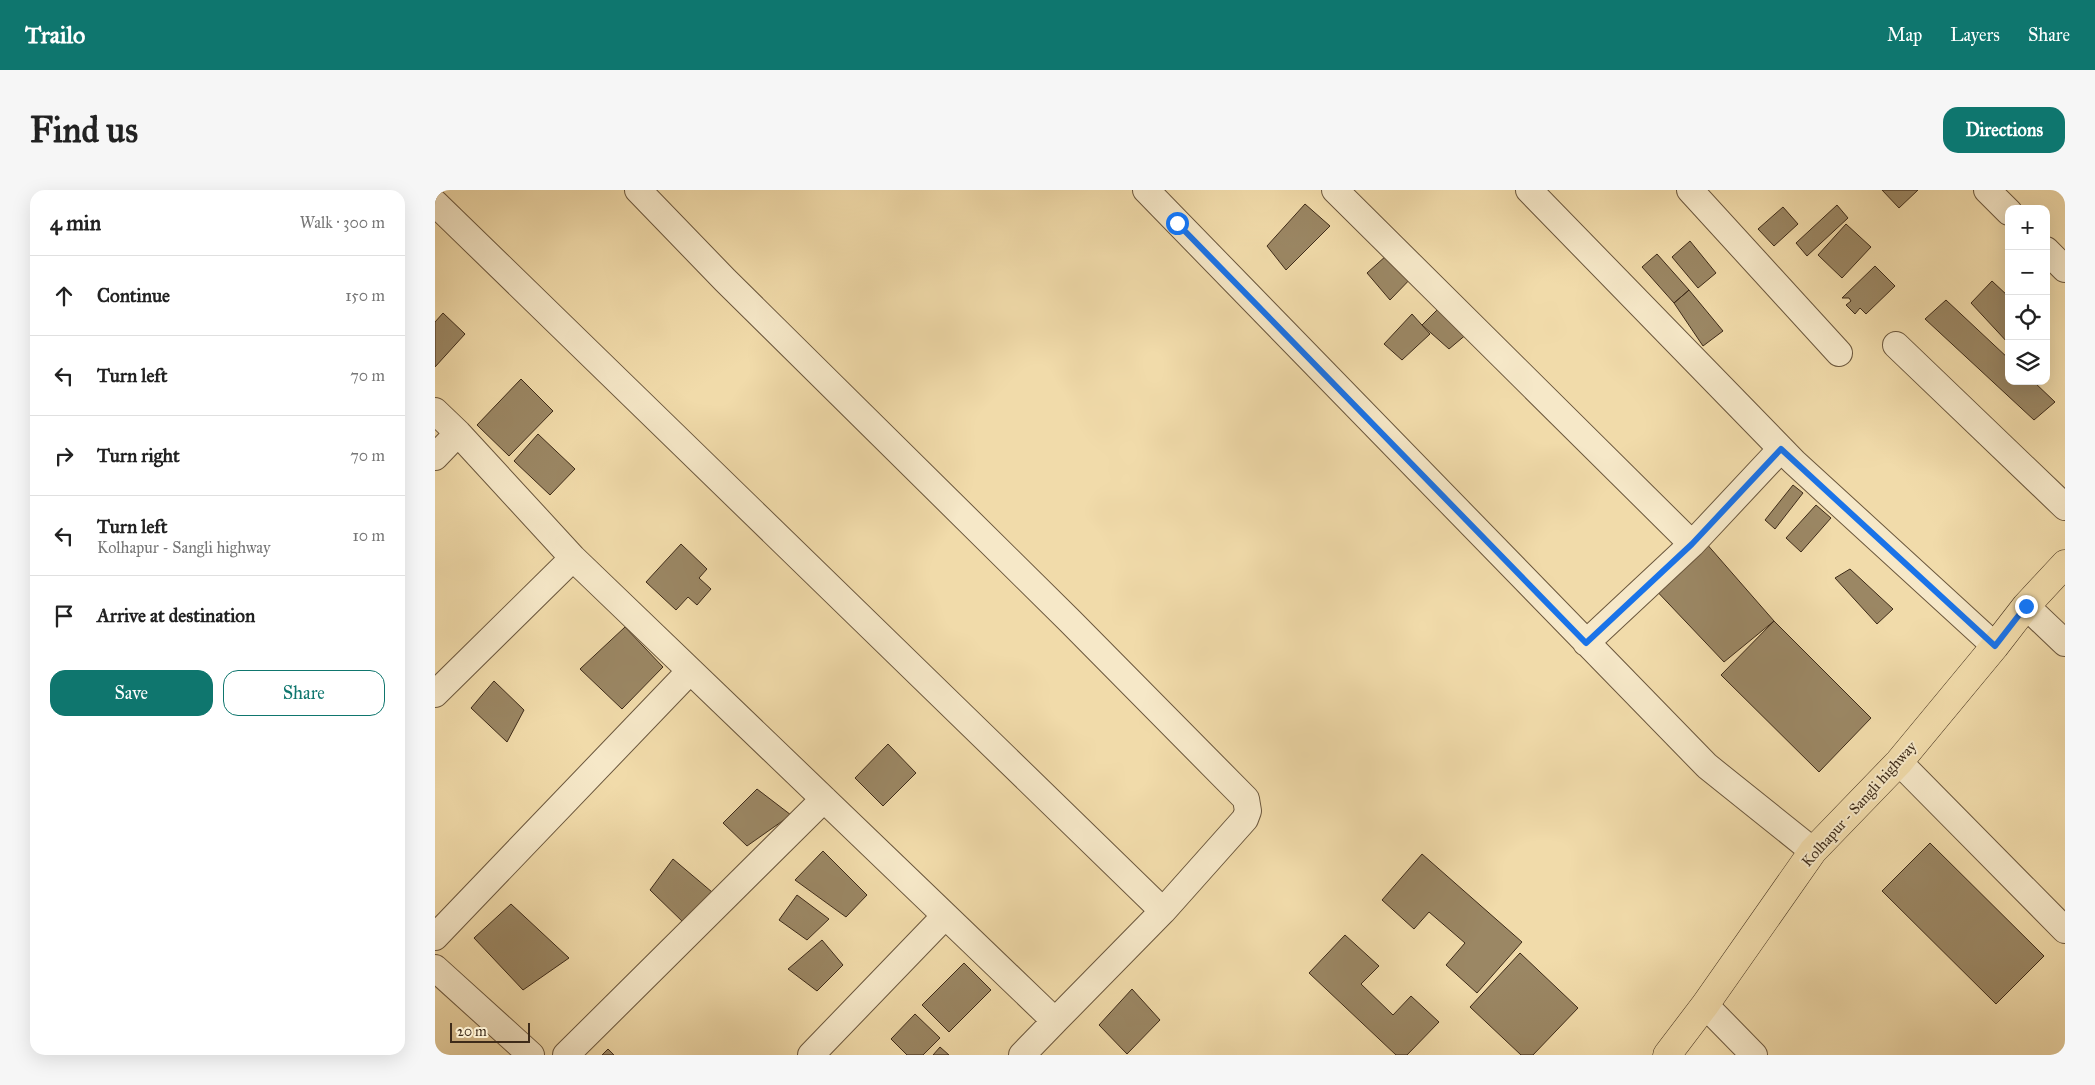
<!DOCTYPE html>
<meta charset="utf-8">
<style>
:root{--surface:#fff;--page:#f6f6f6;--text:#222;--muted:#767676;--line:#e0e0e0;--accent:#0f766e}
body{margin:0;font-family:"IM FELL Great Primer",serif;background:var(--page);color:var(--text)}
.controls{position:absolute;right:15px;top:15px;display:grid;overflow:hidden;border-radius:10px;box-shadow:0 5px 20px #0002}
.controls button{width:45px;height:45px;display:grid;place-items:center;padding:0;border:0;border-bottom:1px solid var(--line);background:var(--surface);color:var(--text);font:25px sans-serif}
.scale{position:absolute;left:15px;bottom:12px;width:80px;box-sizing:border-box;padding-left:5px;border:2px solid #3e2b19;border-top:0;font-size:14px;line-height:18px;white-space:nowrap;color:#3e2b19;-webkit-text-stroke:4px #f6e8c8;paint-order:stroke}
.stop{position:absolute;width:15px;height:15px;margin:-11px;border:4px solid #1a73e8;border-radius:50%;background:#fff}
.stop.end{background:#1a73e8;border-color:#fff;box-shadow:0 1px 5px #0008}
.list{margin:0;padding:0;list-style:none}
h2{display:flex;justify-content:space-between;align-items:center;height:65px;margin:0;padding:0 20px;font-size:21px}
h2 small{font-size:16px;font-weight:400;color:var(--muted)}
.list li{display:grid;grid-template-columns:32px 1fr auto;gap:15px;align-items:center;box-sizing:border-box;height:80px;padding:0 20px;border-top:1px solid var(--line)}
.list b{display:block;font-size:19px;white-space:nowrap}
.list p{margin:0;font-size:16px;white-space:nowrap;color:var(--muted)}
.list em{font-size:16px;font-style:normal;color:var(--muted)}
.actions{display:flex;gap:10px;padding:15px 20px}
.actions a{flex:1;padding:11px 0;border:1px solid var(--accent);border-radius:15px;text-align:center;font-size:18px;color:var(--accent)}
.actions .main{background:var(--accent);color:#fff}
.icon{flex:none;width:28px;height:28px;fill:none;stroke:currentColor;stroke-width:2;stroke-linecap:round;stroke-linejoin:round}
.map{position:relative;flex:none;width:1630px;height:865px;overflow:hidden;border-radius:15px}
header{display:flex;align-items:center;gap:30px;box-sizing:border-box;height:70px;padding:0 25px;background:var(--accent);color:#fff}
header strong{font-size:24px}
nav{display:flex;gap:28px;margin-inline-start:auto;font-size:18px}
.intro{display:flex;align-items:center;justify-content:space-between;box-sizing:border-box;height:120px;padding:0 30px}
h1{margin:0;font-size:35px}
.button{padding:12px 22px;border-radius:15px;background:var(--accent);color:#fff;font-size:18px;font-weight:700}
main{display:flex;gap:30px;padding:0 30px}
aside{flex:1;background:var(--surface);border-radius:15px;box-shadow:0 5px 20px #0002}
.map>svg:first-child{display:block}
</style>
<header>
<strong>Trailo</strong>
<nav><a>Map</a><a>Layers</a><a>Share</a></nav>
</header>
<div class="intro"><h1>Find us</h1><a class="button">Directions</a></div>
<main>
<aside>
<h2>4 min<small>Walk · 300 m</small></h2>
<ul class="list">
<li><svg class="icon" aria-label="ahead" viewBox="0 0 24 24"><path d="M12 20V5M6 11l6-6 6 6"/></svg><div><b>Continue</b></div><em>150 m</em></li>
<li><svg class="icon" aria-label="left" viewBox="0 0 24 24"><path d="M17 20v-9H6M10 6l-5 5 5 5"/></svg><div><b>Turn left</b></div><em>70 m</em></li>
<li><svg class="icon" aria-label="right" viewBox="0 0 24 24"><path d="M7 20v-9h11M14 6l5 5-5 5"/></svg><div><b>Turn right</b></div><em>70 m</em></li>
<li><svg class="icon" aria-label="left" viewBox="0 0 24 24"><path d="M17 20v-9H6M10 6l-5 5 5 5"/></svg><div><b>Turn left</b><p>Kolhapur - Sangli highway</p></div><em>10 m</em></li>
<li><svg class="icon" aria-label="arrive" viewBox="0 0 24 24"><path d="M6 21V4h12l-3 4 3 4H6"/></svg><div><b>Arrive at destination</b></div></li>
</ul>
<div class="actions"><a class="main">Save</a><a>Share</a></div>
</aside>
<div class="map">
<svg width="1630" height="865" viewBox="0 0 1630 865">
<rect width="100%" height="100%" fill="#f1dbaa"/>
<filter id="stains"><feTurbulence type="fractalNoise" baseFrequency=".004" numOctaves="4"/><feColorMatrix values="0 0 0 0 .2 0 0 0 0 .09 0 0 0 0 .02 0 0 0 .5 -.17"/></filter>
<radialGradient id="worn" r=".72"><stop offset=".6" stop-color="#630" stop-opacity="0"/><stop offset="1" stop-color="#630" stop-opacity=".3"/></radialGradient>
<!-- building -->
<path fill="#9b8764" stroke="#3e2b19" d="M 1447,0 L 1483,0 L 1464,18 Z
M 870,14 L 895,36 L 851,80 L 832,56 Z
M 1402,15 L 1413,28 L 1372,66 L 1361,53 Z
M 1348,17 L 1363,34 L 1339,56 L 1323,39 Z
M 1411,34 L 1436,57 L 1407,88 L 1383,65 Z
M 1255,51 L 1281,83 L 1263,98 L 1237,67 Z
M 1222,64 L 1254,100 L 1239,113 L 1207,77 Z
M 952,65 L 982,82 L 955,110 L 932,83 Z
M 1440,76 L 1460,96 L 1431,124 L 1425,118 L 1420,124 L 1411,115 L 1416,111 L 1414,108 L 1407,108 Z
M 1557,91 L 1574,107 L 1574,154 L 1536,113 Z
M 1254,100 L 1288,141 L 1268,156 L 1239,113 Z
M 1511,110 L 1574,169 L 1574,191 L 1598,191 L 1620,212 L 1599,230 L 1490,129 Z
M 1011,111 L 1039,138 L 1014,159 L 987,135 Z
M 8,123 L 30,144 L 0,177 L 0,132 Z
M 977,124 L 995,144 L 967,170 L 949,154 Z
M 86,189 L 118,221 L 74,266 L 42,235 Z
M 103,244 L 140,279 L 115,305 L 79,271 Z
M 1358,295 L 1368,303 L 1340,339 L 1330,330 Z
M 1381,315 L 1396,328 L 1366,362 L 1351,348 Z
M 1270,352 L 1339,431 L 1289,472 L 1215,394 Z
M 246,354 L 272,379 L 264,388 L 276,399 L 262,415 L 253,407 L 241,420 L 211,392 Z
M 1415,379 L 1458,419 L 1442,434 L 1400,388 Z
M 1339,431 L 1436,528 L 1384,582 L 1286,485 Z
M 190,437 L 228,477 L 187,519 L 145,479 Z
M 59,491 L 89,520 L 72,552 L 36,518 Z
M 453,554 L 481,583 L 448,616 L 420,588 Z
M 322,599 L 356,625 L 312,656 L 288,633 Z
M 1495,653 L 1609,766 L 1561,814 L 1447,701 Z
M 388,661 L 432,705 L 411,727 L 360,690 Z
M 987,664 L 1087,752 L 1042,803 L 1011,775 L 1030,753 L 994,722 L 979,739 L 947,710 Z
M 238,669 L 277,702 L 251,735 L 215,700 Z
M 362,705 L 394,729 L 372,750 L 344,730 Z
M 76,714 L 134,768 L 88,800 L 39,748 Z
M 910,745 L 944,776 L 926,794 L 958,825 L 976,806 L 1004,832 L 972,865 L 961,865 L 874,783 Z
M 387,750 L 408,775 L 382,801 L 353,779 Z
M 1085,763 L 1143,818 L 1098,865 L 1086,865 L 1035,817 Z
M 529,773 L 556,800 L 514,842 L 487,815 Z
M 697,799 L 725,830 L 692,864 L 664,835 Z
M 480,824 L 505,848 L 488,865 L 472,865 L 456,849 Z
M 505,857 L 514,865 L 498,865 Z
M 173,859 L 179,865 L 167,865 Z"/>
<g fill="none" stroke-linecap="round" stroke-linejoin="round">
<!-- street casing -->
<g stroke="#6b573d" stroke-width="28">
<path id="street" d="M 203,0 L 290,90 L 635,431 L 811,609 L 813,621 L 810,629 L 728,721
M 711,0 L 1272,576 L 1378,661
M 900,0 L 1257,354
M 1094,0 L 1359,272 L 1560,456
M 1255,0 L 1404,163
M 1552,0 L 1574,22
M 0,13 L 728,721 L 620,831
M 1611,60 L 1630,79
M 1461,155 L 1630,317
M 0,221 L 23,243 L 138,368 L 620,831 L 587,865
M 0,267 L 23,243
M 1591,416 L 1630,453
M 1151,453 L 1257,354 L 1346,259
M 0,504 L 138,368
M 1464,572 L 1630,740
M 0,747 L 255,481
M 0,778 L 96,865
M 1270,815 L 1319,865
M 131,865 L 389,609
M 376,865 L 510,726"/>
</g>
<!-- primary casing -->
<g stroke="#3e2b19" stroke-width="29">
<path id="primary" d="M 1232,865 L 1270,815 L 1378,661 L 1464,572 L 1560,456 L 1591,416 L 1630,374"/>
</g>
<!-- street -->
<use href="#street" stroke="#f6e8c8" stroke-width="26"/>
<!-- primary -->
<use href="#primary" stroke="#f1dbaa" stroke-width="28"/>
</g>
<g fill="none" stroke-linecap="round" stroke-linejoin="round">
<!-- route -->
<path stroke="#1a73e8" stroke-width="6" d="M 742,33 L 1151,453 L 1257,354 L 1346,259 L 1560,456 L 1591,416"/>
</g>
<g text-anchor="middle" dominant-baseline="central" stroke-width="4" stroke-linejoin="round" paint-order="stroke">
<!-- street labels -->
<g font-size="15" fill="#3e2b19" stroke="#f6e8c8">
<text transform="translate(1424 614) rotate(-48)">Kolhapur - Sangli highway</text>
</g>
</g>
<rect width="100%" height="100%" filter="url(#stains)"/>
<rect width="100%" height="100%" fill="url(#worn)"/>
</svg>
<div class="controls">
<button>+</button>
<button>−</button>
<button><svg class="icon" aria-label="locate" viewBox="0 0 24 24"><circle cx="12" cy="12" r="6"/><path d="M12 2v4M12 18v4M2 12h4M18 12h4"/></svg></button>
<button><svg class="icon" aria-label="layers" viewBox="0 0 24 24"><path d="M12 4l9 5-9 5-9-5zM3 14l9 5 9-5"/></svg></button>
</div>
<div class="scale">20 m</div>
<div class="stop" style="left:742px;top:33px"></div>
<div class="stop end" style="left:1591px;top:416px"></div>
</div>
</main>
